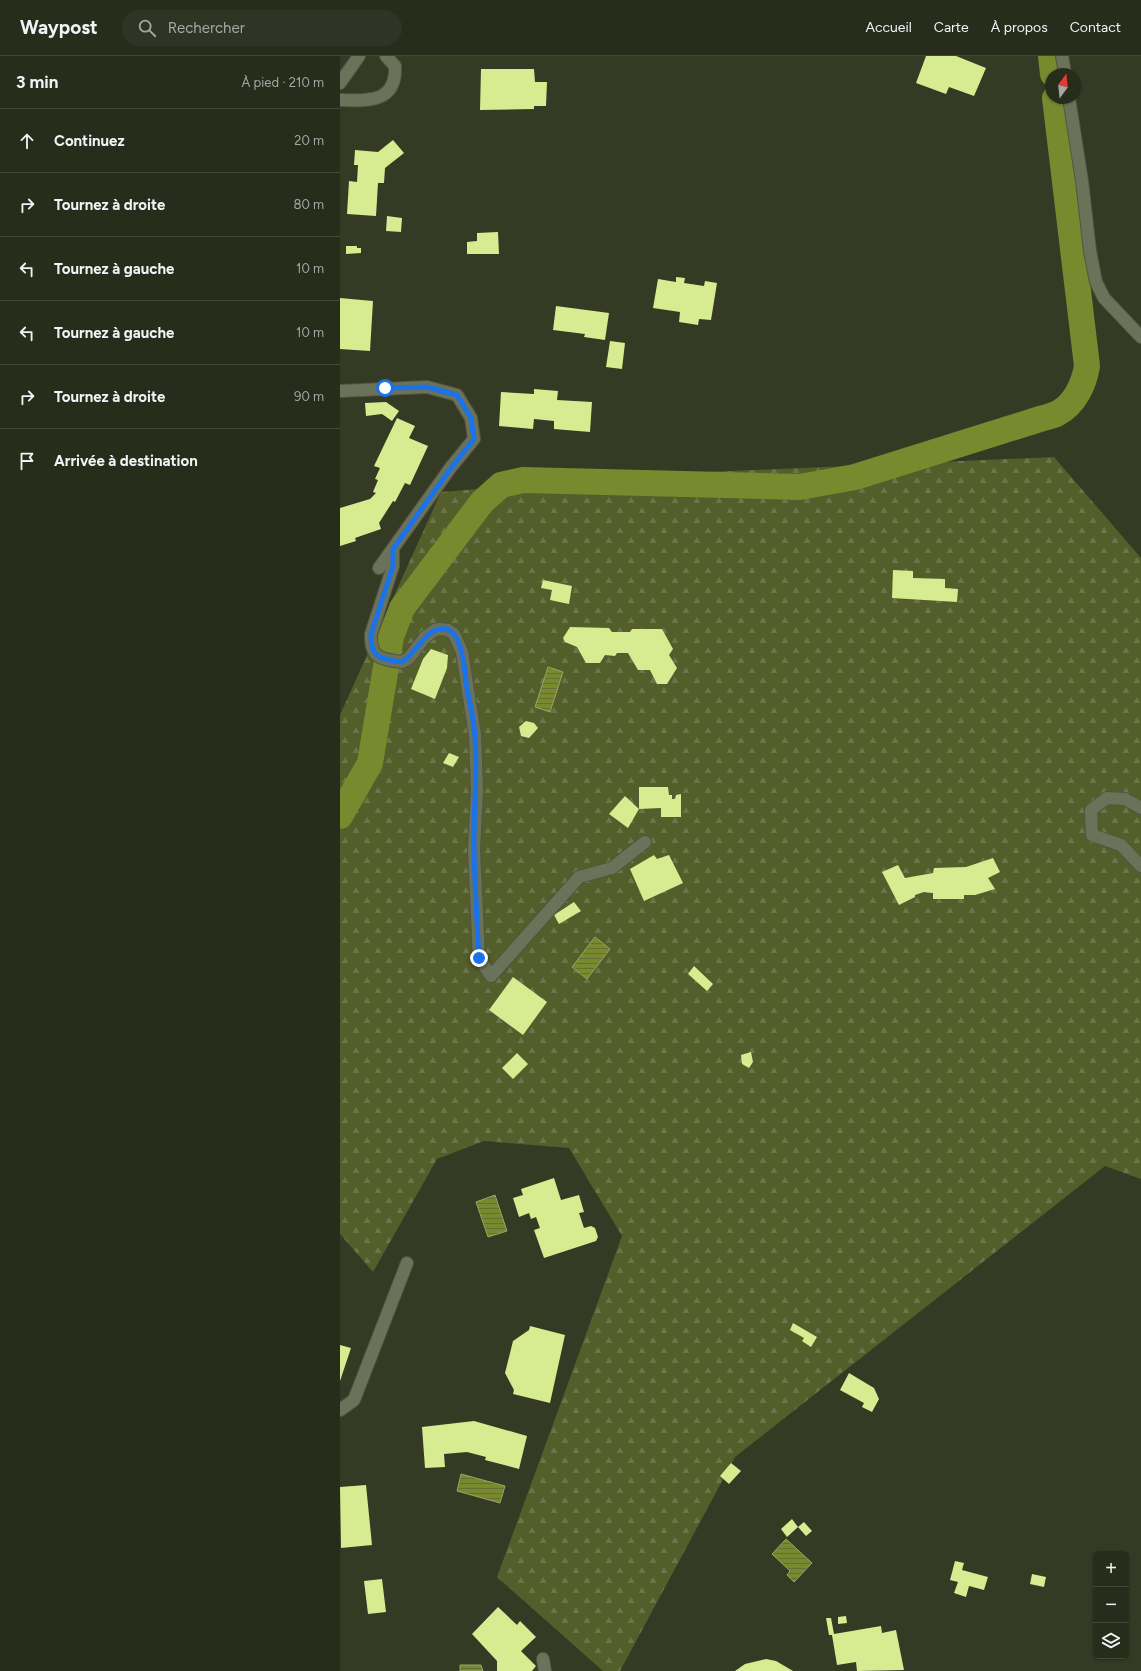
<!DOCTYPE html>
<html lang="fr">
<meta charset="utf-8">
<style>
:root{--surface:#282c1b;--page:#303424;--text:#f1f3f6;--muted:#a5a7a3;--line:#44483a}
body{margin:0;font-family:Figtree,sans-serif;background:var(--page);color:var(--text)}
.controls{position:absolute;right:12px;bottom:12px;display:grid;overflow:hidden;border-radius:6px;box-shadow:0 1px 3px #0004}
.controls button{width:36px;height:36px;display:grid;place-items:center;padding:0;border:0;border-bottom:1px solid var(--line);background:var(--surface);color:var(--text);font:20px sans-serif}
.compass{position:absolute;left:705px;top:12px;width:36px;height:36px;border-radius:50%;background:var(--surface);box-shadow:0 1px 3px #0004;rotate:15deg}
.stop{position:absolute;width:12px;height:12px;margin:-9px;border:3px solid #1a73e8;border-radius:50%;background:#fff}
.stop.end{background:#1a73e8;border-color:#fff;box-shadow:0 1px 4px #0008}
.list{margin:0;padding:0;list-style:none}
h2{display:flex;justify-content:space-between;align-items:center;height:52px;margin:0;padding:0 16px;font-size:17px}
h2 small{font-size:13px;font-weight:400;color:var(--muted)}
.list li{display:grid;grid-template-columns:26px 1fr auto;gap:12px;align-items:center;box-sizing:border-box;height:64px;padding:0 16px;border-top:1px solid var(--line)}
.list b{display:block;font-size:15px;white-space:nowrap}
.list em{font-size:13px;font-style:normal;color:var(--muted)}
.icon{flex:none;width:22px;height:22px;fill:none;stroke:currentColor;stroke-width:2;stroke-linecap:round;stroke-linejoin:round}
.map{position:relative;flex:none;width:801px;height:1615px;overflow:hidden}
header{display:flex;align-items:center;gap:24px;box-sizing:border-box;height:56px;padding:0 20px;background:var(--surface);border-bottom:1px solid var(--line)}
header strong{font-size:19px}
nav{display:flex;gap:22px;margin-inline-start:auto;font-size:14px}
.search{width:280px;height:36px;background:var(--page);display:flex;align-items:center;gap:10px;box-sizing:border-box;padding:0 14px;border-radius:22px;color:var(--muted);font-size:15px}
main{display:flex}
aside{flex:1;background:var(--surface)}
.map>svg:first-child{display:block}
</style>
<header>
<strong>Waypost</strong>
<div class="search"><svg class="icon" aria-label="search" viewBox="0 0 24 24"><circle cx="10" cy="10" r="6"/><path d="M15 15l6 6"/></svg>Rechercher</div>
<nav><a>Accueil</a><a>Carte</a><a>À propos</a><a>Contact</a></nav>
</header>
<main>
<aside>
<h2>3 min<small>À pied · 210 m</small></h2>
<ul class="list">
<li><svg class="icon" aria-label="ahead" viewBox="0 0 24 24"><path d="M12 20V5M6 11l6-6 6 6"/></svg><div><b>Continuez</b></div><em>20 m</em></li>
<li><svg class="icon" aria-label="right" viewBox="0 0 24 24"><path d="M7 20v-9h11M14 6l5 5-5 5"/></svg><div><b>Tournez à droite</b></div><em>80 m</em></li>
<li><svg class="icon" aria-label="left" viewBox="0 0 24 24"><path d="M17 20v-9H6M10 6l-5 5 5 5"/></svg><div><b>Tournez à gauche</b></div><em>10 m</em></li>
<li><svg class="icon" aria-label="left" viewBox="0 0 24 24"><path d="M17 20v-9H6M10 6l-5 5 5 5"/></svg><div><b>Tournez à gauche</b></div><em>10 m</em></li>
<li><svg class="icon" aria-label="right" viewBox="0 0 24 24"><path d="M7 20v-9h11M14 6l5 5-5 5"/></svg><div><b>Tournez à droite</b></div><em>90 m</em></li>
<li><svg class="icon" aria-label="arrive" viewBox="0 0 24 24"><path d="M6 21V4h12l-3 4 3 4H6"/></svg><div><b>Arrivée à destination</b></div></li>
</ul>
</aside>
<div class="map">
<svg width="801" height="1615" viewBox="0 0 801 1615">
<defs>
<pattern id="forest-firs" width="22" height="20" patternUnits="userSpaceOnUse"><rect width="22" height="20" fill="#535e2b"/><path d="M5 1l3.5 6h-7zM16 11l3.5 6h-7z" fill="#6c7549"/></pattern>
<pattern id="water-rules" width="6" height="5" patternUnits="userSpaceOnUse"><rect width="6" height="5" fill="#78892e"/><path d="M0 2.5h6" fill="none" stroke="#646e36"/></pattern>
</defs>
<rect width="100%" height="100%" fill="#353a24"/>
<!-- forest -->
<path fill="url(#forest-firs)" d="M 714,401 L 801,502 L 801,1123 L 765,1110 L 395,1401 L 280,1615 L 263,1615 L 157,1521 L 282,1180 L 229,1092 L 144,1085 L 97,1103 L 33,1216 L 0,1178 L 0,659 L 101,436 L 322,418 Z"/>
<!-- water -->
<path fill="url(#water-rules)" stroke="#99a662" d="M 208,611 L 223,616 L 210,656 L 195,651 Z
M 255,881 L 270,893 L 247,923 L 232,911 Z
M 155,1139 L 167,1175 L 148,1181 L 136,1146 Z
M 121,1418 L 165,1430 L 160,1447 L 117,1435 Z
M 446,1483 L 472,1507 L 454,1526 L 447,1519 L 450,1515 L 432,1498 Z
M 120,1609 L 141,1609 L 143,1615 L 120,1615 Z"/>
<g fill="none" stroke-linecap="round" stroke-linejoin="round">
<!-- canal -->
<path stroke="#78892e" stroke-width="26" d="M 711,0 L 713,18
M 0,760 L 30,707 L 51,581 L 62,552 L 142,446 L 161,429 L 183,424 L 460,431 L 515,421 L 700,363 C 706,361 713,360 718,357 C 735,348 744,328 747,310 L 715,42"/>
</g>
<!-- building -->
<path fill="#d7ec91" d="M 586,0 L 616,0 L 646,12 L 634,40 L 609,31 L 606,38 L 576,27 Z
M 141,13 L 194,13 L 195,26 L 207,26 L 206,50 L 194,50 L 194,53 L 140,54 Z
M 53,84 L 64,97 L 45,112 L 44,127 L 38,127 L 36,160 L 7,158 L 9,125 L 17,126 L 18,109 L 14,109 L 15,94 L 38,96 Z
M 47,160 L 62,162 L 61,176 L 46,175 Z
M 158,176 L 159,198 L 127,198 L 127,186 L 137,185 L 137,177 Z
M 6,190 L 17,190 L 17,192 L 21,192 L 21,197 L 6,198 Z
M 336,221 L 345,222 L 344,227 L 364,230 L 365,225 L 377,227 L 371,264 L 359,263 L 358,269 L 339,266 L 340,256 L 313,252 L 318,223 L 336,226 Z
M 0,242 L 33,245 L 30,295 L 0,293 Z
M 216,250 L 269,257 L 265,284 L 244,281 L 245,278 L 213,274 Z
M 270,285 L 285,287 L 282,313 L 266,311 Z
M 194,333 L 218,335 L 217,344 L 252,346 L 250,376 L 214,373 L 214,365 L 194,363 L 193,373 L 159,370 L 161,336 L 194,338 Z
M 46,346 L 59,355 L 52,365 L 42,358 L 26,360 L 25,347 Z
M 57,362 L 75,370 L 69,382 L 88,390 L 70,429 L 65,427 L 55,446 L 53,445 L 39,467 L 41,473 L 15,482 L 16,485 L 0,490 L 0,452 L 30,443 L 36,437 L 33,436 L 38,424 L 35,423 L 40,412 L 34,410 Z
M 553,514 L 573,515 L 573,522 L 605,523 L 605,532 L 618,533 L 617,546 L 552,542 Z
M 203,524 L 232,530 L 229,548 L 210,544 L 212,534 L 201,532 Z
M 230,571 L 269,572 L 272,576 L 290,576 L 292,573 L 322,573 L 333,593 L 329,599 L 337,612 L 327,628 L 317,628 L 310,614 L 298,614 L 288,597 L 277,597 L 275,600 L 265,599 L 260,607 L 246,607 L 237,591 L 225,586 L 223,582 Z
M 91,593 L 108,599 L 107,612 L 95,643 L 71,633 L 83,603 Z
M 186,665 L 194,667 L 198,672 L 189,682 L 181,680 L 179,671 Z
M 109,697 L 119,701 L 113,711 L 103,707 Z
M 299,731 L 328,731 L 329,739 L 332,739 L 332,743 L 335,743 L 336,739 L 341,738 L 341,761 L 321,761 L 321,752 L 299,753 Z
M 285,740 L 299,753 L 288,772 L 269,758 Z
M 314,799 L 317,803 L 329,799 L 343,827 L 304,845 L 290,813 Z
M 653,802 L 660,816 L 648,822 L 655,833 L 635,839 L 624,839 L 624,843 L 593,843 L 593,837 L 584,836 L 575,839 L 575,841 L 559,849 L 542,816 L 558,809 L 565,822 L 593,817 L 594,812 L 626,811 Z
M 234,846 L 241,855 L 219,868 L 214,859 Z
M 354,910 L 373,928 L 367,935 L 348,918 Z
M 173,921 L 207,946 L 183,979 L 149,954 Z
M 411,996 L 413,1006 L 409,1012 L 402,1008 L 401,999 Z
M 177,997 L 188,1008 L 173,1023 L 162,1012 Z
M 214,1122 L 221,1144 L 239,1139 L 244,1156 L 239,1157 L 244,1172 L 251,1170 L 255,1172 L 258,1181 L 256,1185 L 204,1202 L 194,1174 L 200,1172 L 196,1161 L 191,1163 L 189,1157 L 179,1161 L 173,1142 L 183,1139 L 181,1133 Z
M 453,1267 L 477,1281 L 471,1291 L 462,1285 L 464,1282 L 450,1274 Z
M 190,1270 L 225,1279 L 210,1347 L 173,1338 L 174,1334 L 165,1317 L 173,1285 L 189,1274 Z
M 0,1289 L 11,1292 L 0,1325 Z
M 509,1317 L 534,1332 L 539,1343 L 532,1356 L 522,1351 L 524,1347 L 500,1334 Z
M 134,1365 L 187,1380 L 179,1413 L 145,1404 L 146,1401 L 127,1396 L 104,1398 L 105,1411 L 85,1412 L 82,1371 Z
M 391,1407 L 401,1415 L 389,1428 L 380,1420 Z
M 26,1429 L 32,1489 L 1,1492 L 0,1431 Z
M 452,1463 L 458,1471 L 447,1481 L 441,1473 Z
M 464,1466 L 472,1475 L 466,1480 L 458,1471 Z
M 615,1505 L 624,1507 L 622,1514 L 648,1521 L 644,1534 L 629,1530 L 626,1541 L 614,1537 L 618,1526 L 610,1524 Z
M 692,1518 L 706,1521 L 704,1531 L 690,1528 Z
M 42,1523 L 46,1556 L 28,1558 L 24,1525 Z
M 158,1551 L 177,1569 L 180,1565 L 196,1581 L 181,1595 L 196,1610 L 192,1615 L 157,1615 L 157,1605 L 132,1578 Z
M 506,1560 L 507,1567 L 498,1568 L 498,1561 Z
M 486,1562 L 491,1562 L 494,1578 L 541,1570 L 542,1577 L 556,1574 L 564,1614 L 517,1615 L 516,1606 L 497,1609 L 492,1579 L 489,1579 Z
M 426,1603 L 436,1605 L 453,1615 L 395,1615 L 405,1608 Z"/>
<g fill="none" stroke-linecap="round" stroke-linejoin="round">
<!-- minor casing -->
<g stroke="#515542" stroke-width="14">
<path id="minor" d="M 722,0 L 725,18
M 0,27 L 19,0
M 729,42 L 742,125 L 750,195 L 756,226 L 764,242 L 801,281
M 0,44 C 27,45 57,47 55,10 L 46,0
M 0,335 L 87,331 L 117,339 L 131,362 L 134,383 L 111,411 L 39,512
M 53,493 L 53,510 L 31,578 C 30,602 40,603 62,606 L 69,602 L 85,581 L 95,574 L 100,573 L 108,574 L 114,578 L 122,596 L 135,679 L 137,734 L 134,794 L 139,902 L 151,920 L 239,821 L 272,812 L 305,786
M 801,752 L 785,743 L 767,742 L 751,754 L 752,779 L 781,789 L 801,810
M 0,1354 L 14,1344 L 67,1207
M 203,1603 L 205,1615"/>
</g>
<!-- minor -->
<use href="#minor" stroke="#6c725a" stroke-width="12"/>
</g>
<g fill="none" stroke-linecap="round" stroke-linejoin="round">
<!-- route -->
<path stroke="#1a73e8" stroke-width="5" d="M 45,332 L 87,331 L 117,339 L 131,362 L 134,383 L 111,412 L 53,493 L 53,510 L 31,578 C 30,602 40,603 62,606 C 77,597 86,570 106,573 C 122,576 125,613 126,627 C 129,645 134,663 135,681 C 138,719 133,757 134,796 C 135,831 137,866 139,902"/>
</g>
</svg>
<div class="controls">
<button>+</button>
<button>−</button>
<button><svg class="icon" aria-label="layers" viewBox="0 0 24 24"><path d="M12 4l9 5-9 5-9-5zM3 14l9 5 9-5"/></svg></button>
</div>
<svg class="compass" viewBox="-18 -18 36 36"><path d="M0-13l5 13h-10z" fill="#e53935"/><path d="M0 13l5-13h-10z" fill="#a5a7a3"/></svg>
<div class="stop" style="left:45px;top:332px"></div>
<div class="stop end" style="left:139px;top:902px"></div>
</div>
</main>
